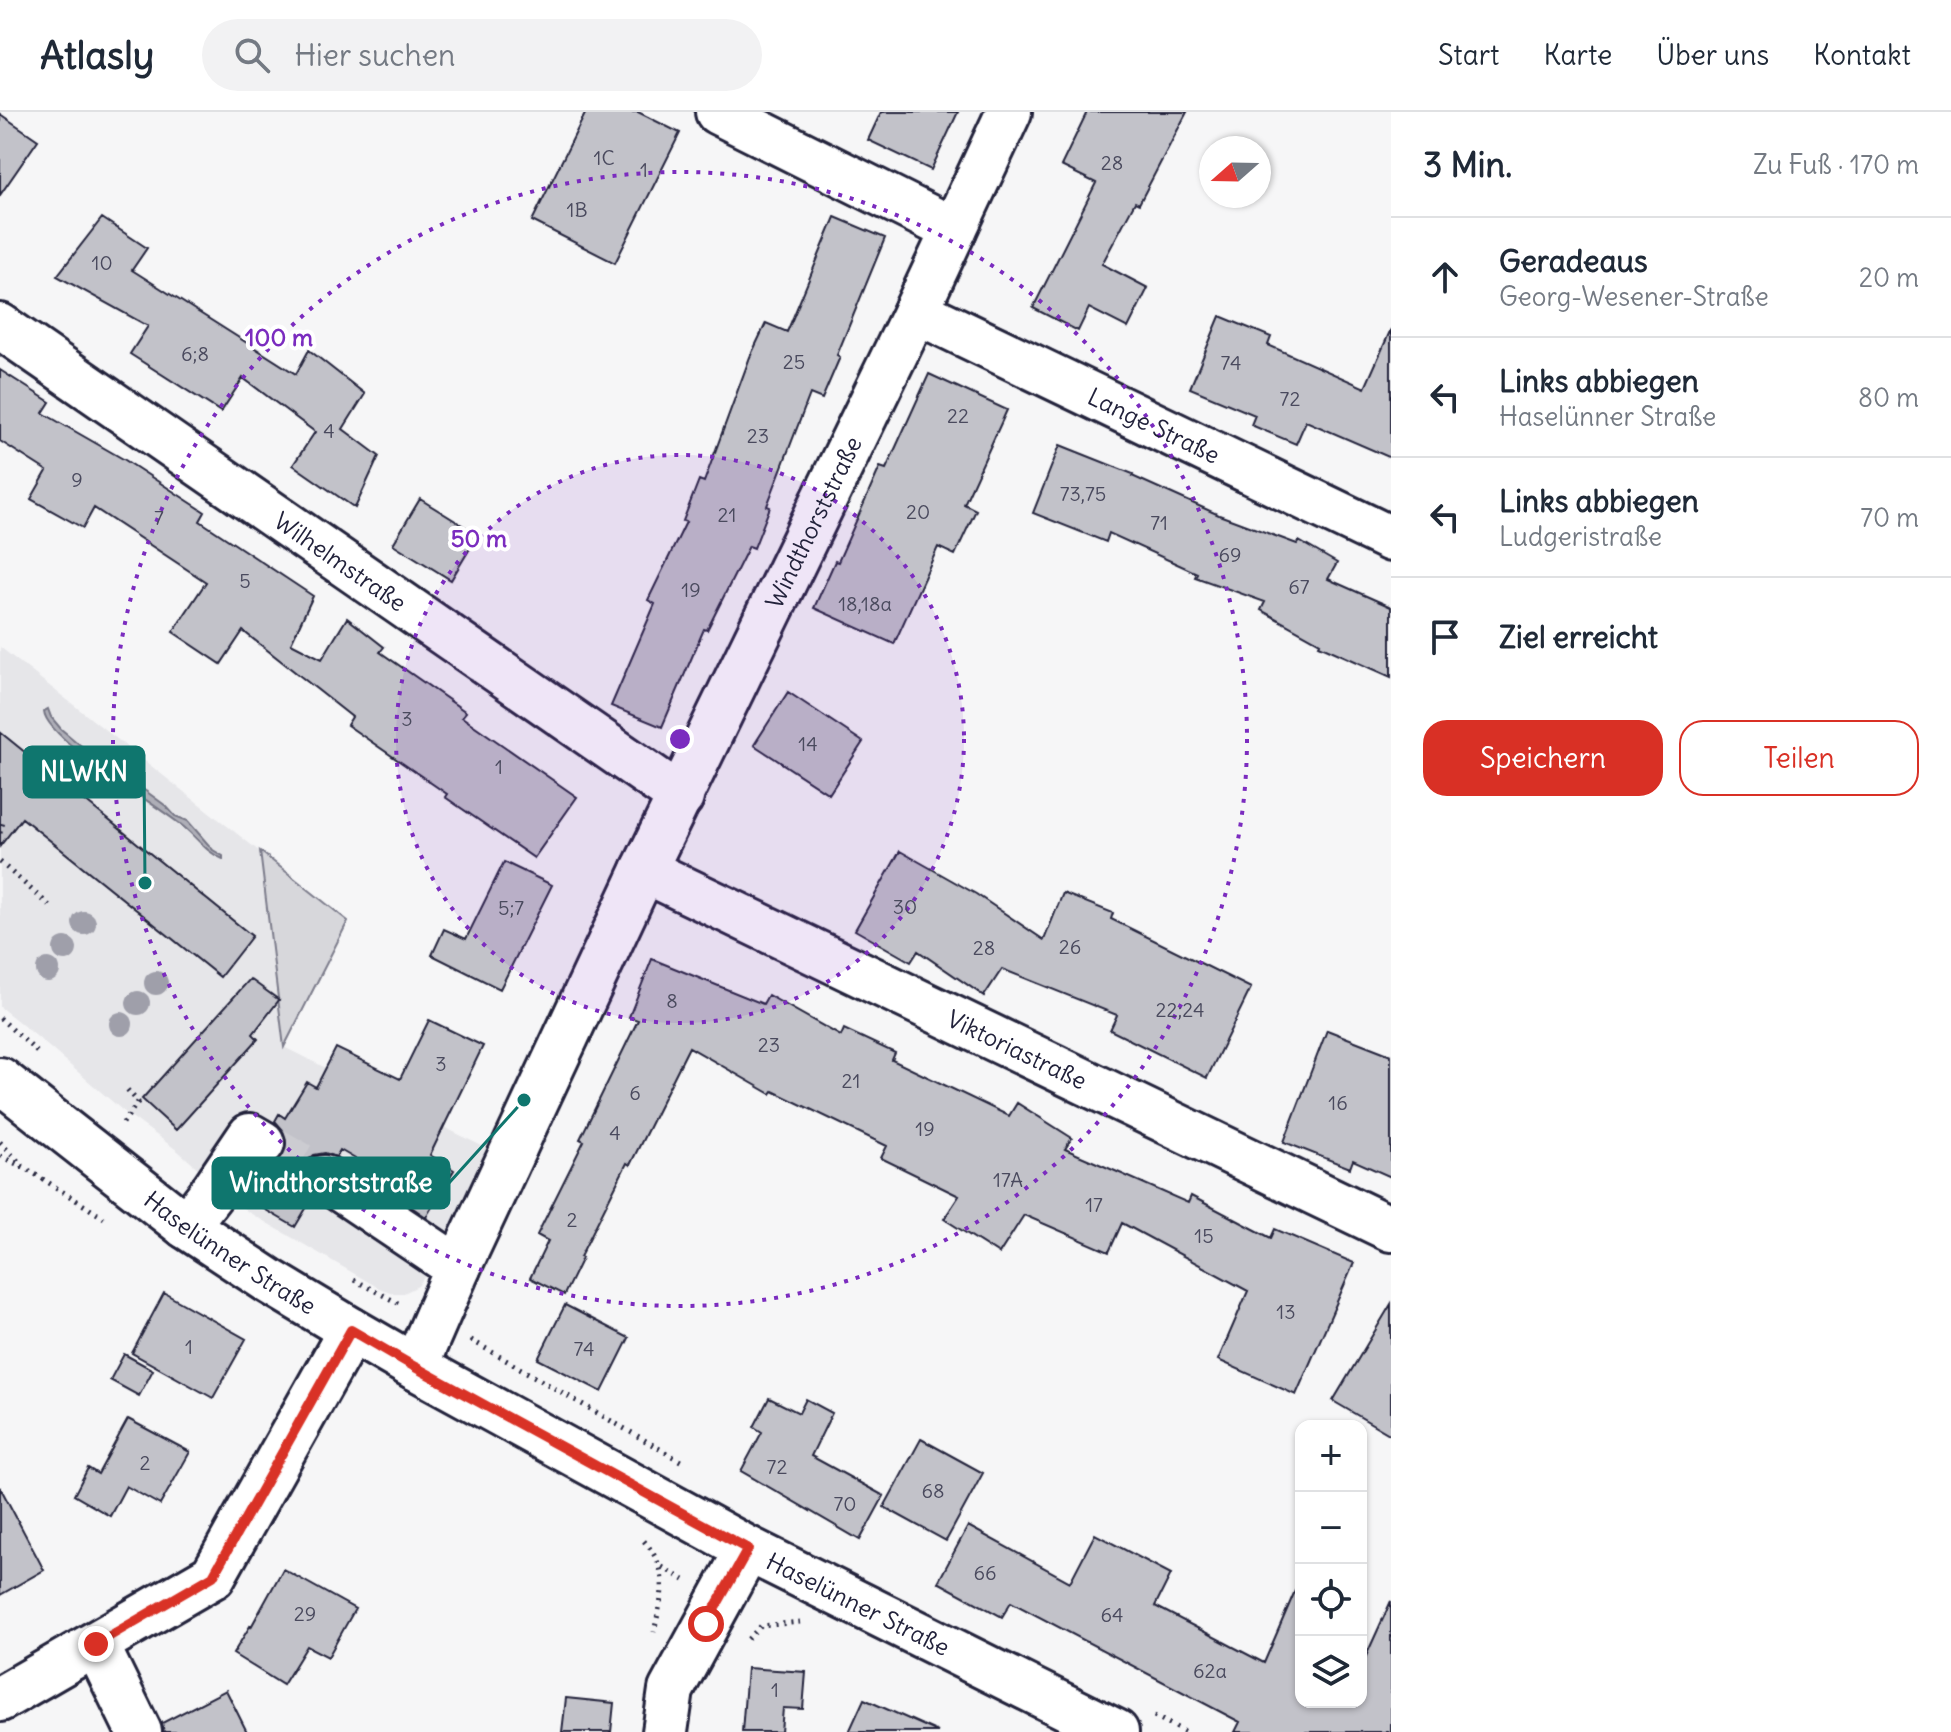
<!DOCTYPE html>
<html lang="de">
<meta charset="utf-8">
<style>
:root{--surface:#fff;--page:#f2f2f3;--text:#1f2937;--muted:#747a83;--line:#e0e1e3;--accent:#d93025}
body{margin:0;font-family:Delius,sans-serif;background:var(--page);color:var(--text)}
.controls{position:absolute;right:24px;bottom:24px;display:grid;overflow:hidden;border-radius:16px;box-shadow:0 2px 6px #0004}
.controls button{width:72px;height:72px;display:grid;place-items:center;padding:0;border:0;border-bottom:2px solid var(--line);background:var(--surface);color:var(--text);font:40px sans-serif}
.compass{position:absolute;left:1199px;top:24px;width:72px;height:72px;border-radius:50%;background:var(--surface);box-shadow:0 2px 6px #0004;rotate:250deg}
.stop{position:absolute;width:24px;height:24px;margin:-18px;border:6px solid #d93025;border-radius:50%;background:#fff}
.stop.end{background:#d93025;border-color:#fff;box-shadow:0 2px 8px #0008}
.list{margin:0;padding:0;list-style:none}
h2{display:flex;justify-content:space-between;align-items:center;height:104px;margin:0;padding:0 32px;font-size:34px}
h2 small{font-size:26px;font-weight:400;color:var(--muted)}
.list li{display:grid;grid-template-columns:52px 1fr auto;gap:24px;align-items:center;box-sizing:border-box;height:120px;padding:0 32px;border-top:2px solid var(--line)}
.list b{display:block;font-size:30px;white-space:nowrap}
.list p{margin:0;font-size:26px;white-space:nowrap;color:var(--muted)}
.list em{font-size:26px;font-style:normal;color:var(--muted)}
.actions{display:flex;gap:16px;padding:24px 32px}
.actions a{flex:1;padding:18px 0;border:2px solid var(--accent);border-radius:24px;text-align:center;font-size:28px;color:var(--accent)}
.actions .main{background:var(--accent);color:#fff}
.icon{flex:none;width:44px;height:44px;fill:none;stroke:currentColor;stroke-width:2;stroke-linecap:round;stroke-linejoin:round}
.map{position:relative;flex:none;width:1391px;height:1620px;overflow:hidden}
header{display:flex;align-items:center;gap:48px;box-sizing:border-box;height:112px;padding:0 40px;background:var(--surface);border-bottom:2px solid var(--line)}
header strong{font-size:38px}
nav{display:flex;gap:44px;margin-inline-start:auto;font-size:28px}
.search{width:560px;height:72px;background:var(--page);display:flex;align-items:center;gap:20px;box-sizing:border-box;padding:0 28px;border-radius:44px;color:var(--muted);font-size:30px}
main{display:flex}
aside{flex:1;background:var(--surface)}
.map>svg:first-child{display:block}
</style>
<header>
<strong>Atlasly</strong>
<div class="search"><svg class="icon" aria-label="search" viewBox="0 0 24 24"><circle cx="10" cy="10" r="6"/><path d="M15 15l6 6"/></svg>Hier suchen</div>
<nav><a>Start</a><a>Karte</a><a>Über uns</a><a>Kontakt</a></nav>
</header>
<main>
<div class="map">
<svg width="1391" height="1620" viewBox="0 0 1391 1620">
<rect width="100%" height="100%" fill="#f6f6f7"/>
<filter id="ink" filterUnits="userSpaceOnUse"><feTurbulence type="fractalNoise" baseFrequency=".0125" numOctaves="2"/><feDisplacementMap in="SourceGraphic" scale="16" xChannelSelector="R" yChannelSelector="G"/><feConvolveMatrix kernelMatrix="1 2 1 2 8 2 1 2 1" color-interpolation-filters="sRGB"/></filter>
<g filter="url(#ink)">
<!-- built -->
<path fill="#e6e6e9" d="M 0,535 L 348,809 L 284,935 L 486,1036 L 433,1152 L 418,1174 L 404,1181 L 393,1181 L 379,1176 L 248,1100 L 178,1039 L 122,998 L 35,923 L 0,895 Z"/>
<!-- green -->
<path fill="#d7d7db" stroke="#7c7c8b" stroke-width="2" d="M 260,739 L 348,809 L 284,935 Z"/>
<!-- water -->
<path fill="#aeaeb7" stroke="#767685" stroke-width="2" d="M 48,597 L 51,605 L 61,617 L 98,648 L 147,680 L 166,694 L 175,704 L 188,709 L 213,738 L 223,744 L 223,747 C 207,741 198,727 185,716 C 160,694 46,628 44,599 Z"/>
<!-- building -->
<path fill="#c2c2c9" stroke="#22223b" stroke-width="2" d="M 586,0 L 638,0 L 680,21 L 615,151 L 532,109 Z
M 881,0 L 958,0 L 931,58 L 868,28 Z
M 1087,0 L 1187,0 L 1139,92 L 1135,90 L 1102,152 L 1148,176 L 1128,216 L 1089,196 L 1078,219 L 1033,196 L 1096,71 L 1061,54 Z
M 0,2 L 38,28 L 0,83 Z
M 835,105 L 885,126 L 837,243 L 840,245 L 822,287 L 810,282 L 767,394 L 770,395 L 754,436 L 749,434 L 707,518 L 704,517 L 662,615 L 611,594 L 655,492 L 648,488 L 686,410 L 683,409 L 699,368 L 704,370 L 750,245 L 766,211 L 787,220 Z
M 102,106 L 147,136 L 132,158 L 296,262 L 309,238 L 365,282 L 343,317 L 379,344 L 355,396 L 293,353 L 315,320 L 243,266 L 221,300 L 130,242 L 148,214 L 57,164 Z
M 1220,204 L 1271,225 L 1268,233 L 1365,276 L 1391,217 L 1391,346 L 1306,309 L 1296,332 L 1251,313 L 1255,303 L 1190,276 Z
M 0,258 L 50,290 L 43,301 L 125,348 L 205,400 L 200,409 L 313,484 L 291,531 L 322,547 L 347,506 L 384,535 L 380,540 L 466,600 L 462,605 L 577,685 L 534,746 L 445,685 L 447,682 L 347,613 L 352,605 L 243,519 L 221,552 L 173,520 L 206,470 L 94,396 L 83,416 L 31,387 L 47,359 L 0,329 Z
M 929,262 L 1007,298 L 964,392 L 976,398 L 955,443 L 938,435 L 894,532 L 814,496 L 835,449 L 838,450 L 880,355 L 886,357 Z
M 1060,333 L 1133,362 L 1132,364 L 1219,403 L 1297,432 L 1299,429 L 1337,451 L 1328,467 L 1391,495 L 1391,565 L 1319,533 L 1320,531 L 1261,498 L 1265,490 L 1195,465 L 1197,461 L 1109,421 L 1106,430 L 1033,401 Z
M 420,387 L 478,423 L 451,468 L 393,432 Z
M 788,580 L 863,630 L 829,682 L 754,633 Z
M 0,620 L 252,824 L 220,865 L 22,706 L 0,734 Z
M 900,739 L 976,782 L 1044,828 L 1063,781 L 1113,801 L 1111,807 L 1251,876 L 1207,966 L 1110,918 L 1117,903 L 1002,857 L 984,884 L 918,839 L 911,850 L 855,818 Z
M 504,750 L 552,773 L 500,877 L 432,843 L 444,817 L 466,827 Z
M 652,847 L 763,892 L 768,883 L 841,924 L 844,917 L 895,941 L 892,948 L 1009,1004 L 1017,991 L 1072,1026 L 1065,1037 L 1188,1091 L 1191,1084 L 1271,1126 L 1275,1117 L 1354,1151 L 1296,1283 L 1218,1248 L 1248,1179 L 1122,1111 L 1109,1140 L 1024,1103 L 999,1142 L 944,1107 L 959,1084 L 881,1046 L 887,1034 L 773,979 L 771,982 L 689,935 L 630,1053 L 627,1051 L 580,1145 L 582,1146 L 564,1183 L 530,1166 L 548,1129 L 537,1123 L 584,1029 L 580,1027 L 638,908 L 629,905 Z
M 250,867 L 279,888 L 253,922 L 258,927 L 176,1018 L 142,987 Z
M 429,908 L 483,934 L 430,1043 L 454,1058 L 426,1105 L 397,1085 L 403,1075 L 340,1038 L 336,1045 L 325,1041 L 314,1043 L 303,1053 L 299,1065 L 301,1076 L 311,1088 L 295,1115 L 240,1083 L 259,1055 L 274,1053 L 283,1044 L 287,1030 L 283,1018 L 275,1009 L 279,1002 L 285,1006 L 307,970 L 316,975 L 336,936 L 400,967 Z
M 1327,918 L 1391,943 L 1391,1065 L 1353,1048 L 1350,1056 L 1284,1030 Z
M 164,1181 L 246,1227 L 213,1286 L 132,1241 Z
M 1391,1192 L 1391,1323 L 1333,1289 Z
M 565,1193 L 629,1226 L 602,1280 L 538,1247 Z
M 124,1242 L 153,1258 L 139,1284 L 110,1268 Z
M 769,1286 L 799,1301 L 806,1287 L 832,1301 L 811,1344 L 884,1384 L 860,1428 L 741,1359 L 762,1320 L 754,1315 Z
M 128,1307 L 190,1340 L 160,1393 L 126,1374 L 110,1404 L 74,1383 L 88,1356 L 98,1362 Z
M 921,1327 L 983,1361 L 946,1429 L 884,1395 Z
M 0,1375 L 44,1458 L 0,1483 Z
M 968,1414 L 1070,1470 L 1095,1422 L 1171,1462 L 1155,1494 L 1264,1551 L 1301,1465 L 1301,1590 L 1361,1590 L 1361,1555 L 1391,1489 L 1391,1620 L 1235,1620 L 1240,1610 L 1011,1490 L 1002,1505 L 938,1470 Z
M 283,1457 L 355,1497 L 328,1545 L 307,1534 L 283,1573 L 233,1542 L 250,1514 L 251,1515 Z
M 747,1556 L 806,1560 L 803,1597 L 783,1596 L 781,1620 L 742,1620 Z
M 226,1578 L 247,1620 L 164,1620 L 162,1611 Z
M 566,1586 L 614,1591 L 611,1620 L 562,1620 Z
M 864,1587 L 938,1620 L 849,1620 Z"/>
<g fill="none" stroke-linecap="round" stroke-linejoin="round">
<!-- minor-tunnel -->
<path stroke="#ccccd1" stroke-width="44" stroke-dasharray="44 22" stroke-linecap="butt" d="M 262,1031 L 324,1066"/>
<!-- minor casing -->
<g stroke="#22223b" stroke-width="50">
<g id="minor">
<path d="M 718,0 L 954,118"/>
<path id="s1" d="M 916,199 L 1391,427"/>
<path id="s2" d="M 0,214 L 681,685"/>
<path id="s3" d="M 644,758 L 1391,1117"/>
<path id="s4" d="M 0,968 L 186,1114 L 271,1170 L 351,1218 L 415,1255 L 748,1437 L 1116,1620"/>
<path d="M 324,1066 L 458,1156"/>
<path d="M 186,1114 L 210,1083 L 250,1024 L 262,1031"/>
<path id="s5" d="M 415,1255 L 458,1156 L 644,758 L 916,199 L 1009,0"/>
<path d="M 96,1532 L 139,1620"/>
<path d="M 0,1587 L 213,1464 L 351,1218"/>
<path d="M 665,1620 L 671,1578 L 748,1437"/>
</g>
</g>
<!-- path -->
<path stroke="#22223b" stroke-width="5" stroke-dasharray="2 6" stroke-linecap="butt" d="M 0,721 L 3,710
M 0,750 L 50,794
M 0,906 L 38,941
M 123,1011 L 138,990 L 125,975
M 0,1030 L 23,1054
M 0,1044 L 27,1057 L 104,1106
M 354,1168 L 398,1191
M 471,1228 L 684,1351
M 644,1429 C 671,1460 662,1483 654,1520
M 662,1455 L 684,1468
M 748,1527 L 761,1514 L 800,1510
M 1154,1604 L 1185,1620"/>
<!-- minor -->
<use href="#minor" stroke="#fff" stroke-width="44"/>
</g>
<!-- trees -->
<g fill="#9f9faa">
<circle cx="84" cy="811" r="12"/>
<circle cx="65" cy="837" r="12"/>
<circle cx="48" cy="858" r="12"/>
<circle cx="156" cy="871" r="12"/>
<circle cx="138" cy="891" r="12"/>
<circle cx="121" cy="912" r="12"/>
</g>
</g>
<g fill="none" stroke-linecap="round" stroke-linejoin="round" filter="url(#ink)">
<!-- route -->
<path stroke="#d93025" stroke-width="10" d="M 96,1532 L 213,1464 L 351,1218 L 415,1255 L 748,1437 L 706,1512"/>
</g>
<!-- distance rings -->
<circle cx="680" cy="627" r="284" fill="#7b2cbf" fill-opacity=".12"/>
<g fill="none" stroke="#7b2cbf" stroke-width="4" stroke-dasharray="4 8">
<circle cx="680" cy="627" r="284"/>
<circle cx="680" cy="627" r="567"/>
</g>
<g text-anchor="middle" dominant-baseline="central" stroke-width="8" stroke-linejoin="round" paint-order="stroke">
<!-- number labels -->
<g font-size="20" fill="#4a4a5e">
<text x="604" y="45">1C</text>
<text x="1112" y="50">28</text>
<text x="644" y="57">1</text>
<text x="577" y="97">1B</text>
<text x="102" y="150">10</text>
<text x="195" y="241">6;8</text>
<text x="794" y="249">25</text>
<text x="1231" y="250">74</text>
<text x="1290" y="286">72</text>
<text x="958" y="303">22</text>
<text x="329" y="318">4</text>
<text x="758" y="323">23</text>
<text x="77" y="367">9</text>
<text x="1083" y="381">73,75</text>
<text x="918" y="399">20</text>
<text x="727" y="402">21</text>
<text x="159" y="405">7</text>
<text x="1159" y="410">71</text>
<text x="1230" y="442">69</text>
<text x="245" y="468">5</text>
<text x="1299" y="474">67</text>
<text x="691" y="477">19</text>
<text x="865" y="491">18,18a</text>
<text x="407" y="606">3</text>
<text x="808" y="631">14</text>
<text x="499" y="654">1</text>
<text x="905" y="794">30</text>
<text x="511" y="795">5;7</text>
<text x="1070" y="834">26</text>
<text x="984" y="835">28</text>
<text x="672" y="888">8</text>
<text x="1180" y="897">22;24</text>
<text x="769" y="932">23</text>
<text x="441" y="951">3</text>
<text x="851" y="968">21</text>
<text x="635" y="980">6</text>
<text x="1338" y="990">16</text>
<text x="925" y="1016">19</text>
<text x="615" y="1020">4</text>
<text x="1008" y="1067">17A</text>
<text x="1094" y="1092">17</text>
<text x="572" y="1107">2</text>
<text x="1204" y="1123">15</text>
<text x="1286" y="1199">13</text>
<text x="189" y="1234">1</text>
<text x="584" y="1236">74</text>
<text x="145" y="1350">2</text>
<text x="777" y="1354">72</text>
<text x="933" y="1378">68</text>
<text x="845" y="1391">70</text>
<text x="985" y="1460">66</text>
<text x="305" y="1501">29</text>
<text x="1112" y="1502">64</text>
<text x="1210" y="1558">62a</text>
<text x="775" y="1577">1</text>
</g>
<!-- street labels -->
<g font-size="24" fill="#22223b" stroke="#fff">
<text stroke="none"><textPath href="#s1" startOffset="264">Lange Straße</textPath></text>
<text stroke="none"><textPath href="#s5" startOffset="934">Windthorststraße</textPath></text>
<text stroke="none"><textPath href="#s2" startOffset="414">Wilhelmstraße</textPath></text>
<text stroke="none"><textPath href="#s3" startOffset="414">Viktoriastraße</textPath></text>
<text stroke="none"><textPath href="#s4" startOffset="288">Haselünner Straße</textPath></text>
<text stroke="none"><textPath href="#s4" startOffset="1008">Haselünner Straße</textPath></text>
</g>
</g>
<circle cx="680" cy="627" r="12" fill="#7b2cbf" stroke="#fff" stroke-width="4"/>
<g font-size="24" text-anchor="middle" font-weight="bold" fill="#7b2cbf" stroke="#fff" stroke-width="8" stroke-linejoin="round" paint-order="stroke">
<text x="279" y="234">100 m</text>
<text x="479" y="435">50 m</text>
</g>
<!-- callouts -->
<path fill="none" stroke="#0f766e" stroke-width="3" d="M145 771L144 660M524 988L449 1071"/>
<g fill="#0f766e" stroke="#fff" stroke-width="3">
<circle cx="145" cy="771" r="8"/>
<circle cx="524" cy="988" r="8"/>
</g>
<g fill="#0f766e" stroke="#0f766e" stroke-width="3">
<rect x="24" y="635" width="120" height="50" rx="8"/>
<rect x="213" y="1046" width="236" height="50" rx="8"/>
</g>
<g font-size="26" text-anchor="middle" font-weight="bold" fill="#fff">
<text x="84" y="669">NLWKN</text>
<text x="331" y="1080">Windthorststraße</text>
</g>
</svg>
<div class="controls">
<button>+</button>
<button>−</button>
<button><svg class="icon" aria-label="locate" viewBox="0 0 24 24"><circle cx="12" cy="12" r="6"/><path d="M12 2v4M12 18v4M2 12h4M18 12h4"/></svg></button>
<button><svg class="icon" aria-label="layers" viewBox="0 0 24 24"><path d="M12 4l9 5-9 5-9-5zM3 14l9 5 9-5"/></svg></button>
</div>
<svg class="compass" viewBox="-18 -18 36 36"><path d="M0-13l5 13h-10z" fill="#e53935"/><path d="M0 13l5-13h-10z" fill="#747a83"/></svg>
<div class="stop" style="left:706px;top:1512px"></div>
<div class="stop end" style="left:96px;top:1532px"></div>
</div>
<aside>
<h2>3 Min.<small>Zu Fuß · 170 m</small></h2>
<ul class="list">
<li><svg class="icon" aria-label="ahead" viewBox="0 0 24 24"><path d="M12 20V5M6 11l6-6 6 6"/></svg><div><b>Geradeaus</b><p>Georg-Wesener-Straße</p></div><em>20 m</em></li>
<li><svg class="icon" aria-label="left" viewBox="0 0 24 24"><path d="M17 20v-9H6M10 6l-5 5 5 5"/></svg><div><b>Links abbiegen</b><p>Haselünner Straße</p></div><em>80 m</em></li>
<li><svg class="icon" aria-label="left" viewBox="0 0 24 24"><path d="M17 20v-9H6M10 6l-5 5 5 5"/></svg><div><b>Links abbiegen</b><p>Ludgeristraße</p></div><em>70 m</em></li>
<li><svg class="icon" aria-label="arrive" viewBox="0 0 24 24"><path d="M6 21V4h12l-3 4 3 4H6"/></svg><div><b>Ziel erreicht</b></div></li>
</ul>
<div class="actions"><a class="main">Speichern</a><a>Teilen</a></div>
</aside>
</main>
